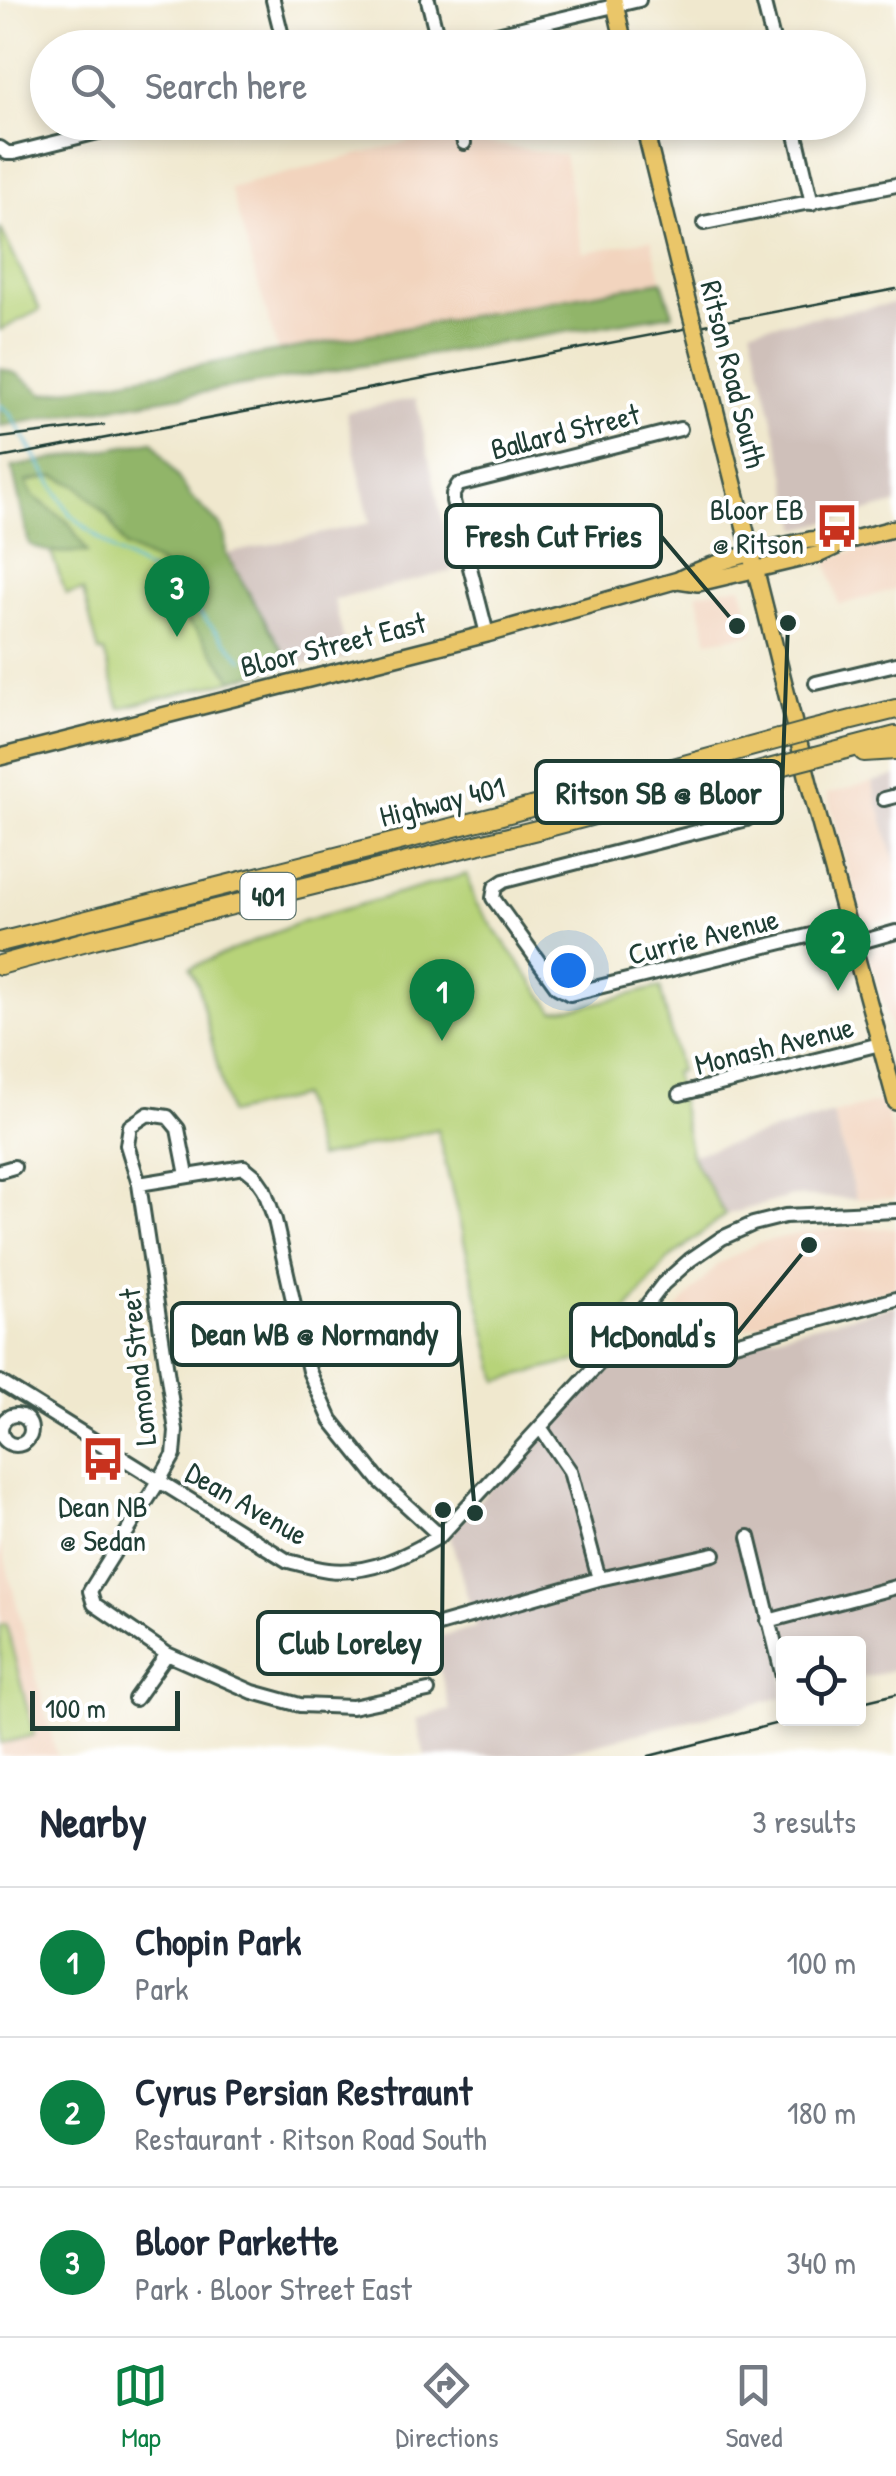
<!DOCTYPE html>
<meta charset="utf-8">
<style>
:root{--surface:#fff;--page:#f2f2f3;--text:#1f2937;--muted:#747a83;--line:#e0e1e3;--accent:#0b8043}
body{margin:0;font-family:"Patrick Hand",sans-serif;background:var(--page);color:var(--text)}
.controls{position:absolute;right:30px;bottom:30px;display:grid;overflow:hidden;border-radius:10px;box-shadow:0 5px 15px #0003}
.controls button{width:90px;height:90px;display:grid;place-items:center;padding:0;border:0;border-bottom:2px solid var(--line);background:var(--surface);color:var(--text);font:50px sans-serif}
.scale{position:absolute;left:30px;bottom:25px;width:150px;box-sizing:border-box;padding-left:10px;border:5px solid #1f3d34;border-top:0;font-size:28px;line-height:35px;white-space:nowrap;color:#1f3d34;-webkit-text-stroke:8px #fff;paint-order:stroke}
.you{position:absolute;left:568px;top:970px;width:35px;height:35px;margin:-25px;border:8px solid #fff;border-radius:50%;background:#1a73e8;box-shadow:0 0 0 15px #1a73e833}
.badge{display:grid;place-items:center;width:65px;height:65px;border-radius:50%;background:var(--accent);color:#fff;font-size:32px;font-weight:700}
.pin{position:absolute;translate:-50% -82px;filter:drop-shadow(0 2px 5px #0008)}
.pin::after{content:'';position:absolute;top:52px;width:35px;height:30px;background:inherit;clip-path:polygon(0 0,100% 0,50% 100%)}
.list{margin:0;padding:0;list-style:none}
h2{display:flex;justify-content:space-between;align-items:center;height:130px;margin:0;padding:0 40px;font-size:42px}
h2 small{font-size:32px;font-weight:400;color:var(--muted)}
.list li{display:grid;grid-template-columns:65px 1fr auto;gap:30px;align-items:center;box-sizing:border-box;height:150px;padding:0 40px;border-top:2px solid var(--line)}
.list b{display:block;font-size:38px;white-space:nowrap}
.list p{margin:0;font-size:32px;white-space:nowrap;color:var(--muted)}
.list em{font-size:32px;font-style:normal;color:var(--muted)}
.icon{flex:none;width:55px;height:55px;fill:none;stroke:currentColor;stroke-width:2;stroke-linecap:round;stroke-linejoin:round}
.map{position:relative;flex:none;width:896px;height:1756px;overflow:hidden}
.search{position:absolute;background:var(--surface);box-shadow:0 5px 15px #0003;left:30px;right:30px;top:30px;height:110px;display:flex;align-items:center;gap:25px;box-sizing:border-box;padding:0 35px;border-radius:55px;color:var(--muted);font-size:38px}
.sheet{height:580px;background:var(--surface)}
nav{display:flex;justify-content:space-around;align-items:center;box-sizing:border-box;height:140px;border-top:2px solid var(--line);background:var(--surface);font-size:28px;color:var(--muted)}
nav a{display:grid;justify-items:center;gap:5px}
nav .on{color:var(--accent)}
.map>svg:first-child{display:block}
</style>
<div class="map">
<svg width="896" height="1756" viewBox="0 0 896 1756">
<rect width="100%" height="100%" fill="#fff"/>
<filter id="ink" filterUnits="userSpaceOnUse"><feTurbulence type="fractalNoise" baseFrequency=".01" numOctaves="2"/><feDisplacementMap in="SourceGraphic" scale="20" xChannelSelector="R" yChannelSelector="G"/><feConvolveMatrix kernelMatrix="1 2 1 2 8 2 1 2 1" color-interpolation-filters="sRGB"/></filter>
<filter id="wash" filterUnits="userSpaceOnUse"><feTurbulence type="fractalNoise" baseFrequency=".0048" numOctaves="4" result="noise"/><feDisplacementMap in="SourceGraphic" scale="40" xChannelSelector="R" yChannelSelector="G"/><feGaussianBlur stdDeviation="2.25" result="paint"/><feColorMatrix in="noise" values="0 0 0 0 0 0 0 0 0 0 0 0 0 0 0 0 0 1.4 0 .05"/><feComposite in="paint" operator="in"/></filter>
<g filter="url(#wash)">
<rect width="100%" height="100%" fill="#f0e8ce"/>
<!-- built -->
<path fill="#f2d4be" d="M 434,135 L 564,155 L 583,253 L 651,239 L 662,281 L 279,356 L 230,188 Z
M 896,540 L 896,589 L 839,605 L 826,559 Z
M 741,586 L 755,633 L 708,641 L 697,593 Z
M 872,782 L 896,866 L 896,918 L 863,924 L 827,794 Z
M 896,939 L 896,1044 L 869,957 L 878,944 Z
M 884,1101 L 896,1152 L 896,1198 L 856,1199 L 833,1114 Z
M 896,1228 L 896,1288 L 688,1343 L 677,1342 L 654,1334 L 717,1265 L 757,1243 L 803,1233 L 836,1229 Z
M 0,1541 L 57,1756 L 0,1756 Z"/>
<!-- industrial -->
<path fill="#cfc0ba" d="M 896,303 L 896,504 L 799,529 L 751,328 Z
M 416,398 L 453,571 L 334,600 L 348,658 L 291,665 L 226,554 L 370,523 L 346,412 Z
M 896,776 L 896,866 L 872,782 Z
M 833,1114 L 856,1199 L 793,1196 L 725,1215 L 691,1155 Z
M 896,1305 L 896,1669 L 859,1679 L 858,1644 L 784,1644 L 783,1697 L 547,1756 L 425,1756 L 416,1719 L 450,1710 L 439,1667 L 405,1675 L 398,1647 L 476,1627 L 449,1532 L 627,1344 L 643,1353 L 704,1353 Z"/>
<!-- green -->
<path fill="#b7d379" stroke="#6b8856" stroke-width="2.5" d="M 0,227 L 40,310 L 0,330 Z
M 55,476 L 78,486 L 94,501 L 108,516 L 125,547 L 160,564 L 163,572 L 160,593 L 203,638 L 233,680 L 120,708 L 104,652 L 99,652 L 83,591 L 66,594 L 51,552 L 85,552 L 69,523 L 33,496 L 25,482 Z
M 467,874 L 475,902 L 554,1011 L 581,1007 L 660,987 L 680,1071 L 674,1072 L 691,1155 L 725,1215 L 669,1259 L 588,1358 L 498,1381 L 437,1129 L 318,1158 L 300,1096 L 229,1114 L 198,985 L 190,968 L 303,921 Z
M 6,1624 L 34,1735 L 0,1744 L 0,1625 Z"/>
<!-- forest -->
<path fill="#91b569" stroke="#58794e" stroke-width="2.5" d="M 662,281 L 673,314 L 0,426 L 0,368 L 17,374 L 44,394 Z
M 153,441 L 191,497 L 220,525 L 225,536 L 226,554 L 291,665 L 233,680 L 203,638 L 159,593 L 163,572 L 160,564 L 125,547 L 108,516 L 78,486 L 55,476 L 26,482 L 33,496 L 69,523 L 87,552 C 66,552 47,555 29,544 L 12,467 Z"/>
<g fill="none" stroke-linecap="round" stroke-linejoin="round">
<!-- stream -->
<path stroke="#5abdd9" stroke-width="2.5" d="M 0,405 L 10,414 L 70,514 L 115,552 L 171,583 L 243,660"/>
</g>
</g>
<g filter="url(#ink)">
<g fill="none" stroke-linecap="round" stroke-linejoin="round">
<!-- minor casing -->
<g stroke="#3e574b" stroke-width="18">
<path id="minor" d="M 273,0 L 285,48
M 428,0 L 440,48
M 763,0 L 775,48
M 438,48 L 639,0
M 459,122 L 464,143
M 793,122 L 812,203
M 0,148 L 7,153 L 14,153 L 138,122
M 704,223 L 896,185
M 487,634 L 453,501 L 453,494 L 458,485 L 680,429
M 816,683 L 896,664
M 884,799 L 896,796
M 747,819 L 504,881 L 495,887 L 493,898 L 557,987 L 570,994 L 848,926
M 853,944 L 896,932
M 680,1094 L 880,1044
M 0,1171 L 14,1167
M 187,1175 L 178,1129 L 168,1117 L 148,1114 L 130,1126 L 127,1145 L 139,1184 L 176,1431 L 174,1455 L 159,1481 L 90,1591 L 94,1604 L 167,1654 L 253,1692 L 300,1705 L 352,1707 L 428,1691
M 139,1184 L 244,1167 L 255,1176 L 264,1189 L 275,1220 L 309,1371 L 331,1420 L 380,1481 L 440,1536
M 622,1338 L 671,1353 L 709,1350 L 896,1299
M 0,1382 L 288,1561 C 301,1564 314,1568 328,1570 C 369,1575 406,1556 440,1536 L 622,1338 L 663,1284 L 690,1260 L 722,1238 L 753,1224 L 785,1216 L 896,1211
M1 1430a15 15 0 1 1 30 0a15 15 0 1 1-30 0Z
M 540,1427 L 570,1471 L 599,1579
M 749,1537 L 784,1681
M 768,1621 L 896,1587
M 428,1628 L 599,1579 L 714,1554
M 135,1699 L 167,1654"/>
</g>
<!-- major casing -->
<g stroke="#3e574b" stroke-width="20">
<path id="major" d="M 614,0 L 625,48
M 643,122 L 685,292
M 702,357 L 809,783 L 896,1102
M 678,580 L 698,583 L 820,554 L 850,540 L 896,528
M 0,757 L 487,634 L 678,580 C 710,562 773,547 810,540 C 823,538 837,540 850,540"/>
</g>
<!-- highway casing -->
<g stroke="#3e574b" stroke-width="22">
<path id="highway" d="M 808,731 L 896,709
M 864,752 L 896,750
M 815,757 L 896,736
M 0,942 L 498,816 L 779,739
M 0,965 L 94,939 L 537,830 L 784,765"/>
</g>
<!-- minor -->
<use href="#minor" stroke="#fff" stroke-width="12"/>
<!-- major -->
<use href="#major" stroke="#eac669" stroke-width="15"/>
<!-- highway -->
<use href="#highway" stroke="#eac669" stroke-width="18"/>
<!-- rail -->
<path stroke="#1f3d34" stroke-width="2.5" d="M 0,438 L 104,425
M 0,458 L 896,289
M 858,1703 L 896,1694
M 649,1756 L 798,1718"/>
<!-- major-bridge casing -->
<g stroke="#3e574b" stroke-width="20" stroke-linecap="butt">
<path id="major-bridge" d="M 685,292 L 702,357"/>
</g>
<!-- highway-bridge casing -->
<g stroke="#3e574b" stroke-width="22" stroke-linecap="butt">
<path id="highway-bridge" d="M 779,739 L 808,731
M 784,765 L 815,757"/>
</g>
<!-- major-bridge -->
<use href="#major-bridge" stroke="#eac669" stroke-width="15"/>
<!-- highway-bridge -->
<use href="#highway-bridge" stroke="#eac669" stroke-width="18"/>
</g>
</g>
<!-- icons -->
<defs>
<g id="bus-bare" transform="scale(3.45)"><path d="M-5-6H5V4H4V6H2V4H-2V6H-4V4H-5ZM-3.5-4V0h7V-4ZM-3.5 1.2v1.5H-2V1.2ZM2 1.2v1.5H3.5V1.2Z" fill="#c8321e" stroke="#fff" stroke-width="2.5" paint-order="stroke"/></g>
</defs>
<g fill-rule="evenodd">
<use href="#bus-bare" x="837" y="526"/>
<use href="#bus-bare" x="103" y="1459"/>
</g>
<g text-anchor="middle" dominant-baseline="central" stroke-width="8" stroke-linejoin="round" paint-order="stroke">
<!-- shield labels -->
<rect fill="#fff" stroke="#627771" stroke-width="2.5" x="240.5" y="873" width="55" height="46" rx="8"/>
<g font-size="28" font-weight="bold" fill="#1f3d34">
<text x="268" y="896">401</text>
</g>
<!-- street labels -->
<g font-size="30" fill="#1f3d34" stroke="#fff">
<text transform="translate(734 374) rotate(76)">Ritson Road South</text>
<text transform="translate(565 431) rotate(-14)">Ballard Street</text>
<text transform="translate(333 644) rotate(-14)">Bloor Street East</text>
<text transform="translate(442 801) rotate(-14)">Highway 401</text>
<text transform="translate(703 936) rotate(-14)">Currie Avenue</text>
<text transform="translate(774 1045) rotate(-14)">Monash Avenue</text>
<text transform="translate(137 1367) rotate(-96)">Lomond Street</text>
<text transform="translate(247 1503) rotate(30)">Dean Avenue</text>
</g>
<!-- poi labels -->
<g font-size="30" fill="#1f3d34" stroke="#fff" text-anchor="end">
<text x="804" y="509">Bloor EB<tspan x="804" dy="34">@ Ritson</tspan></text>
<text x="103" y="1506" text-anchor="middle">Dean NB<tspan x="103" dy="34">@ Sedan</tspan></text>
</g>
</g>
<!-- callouts -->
<path fill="none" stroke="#1f3d34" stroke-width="4" d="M737 626L661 536M788 623L782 792M475 1513L459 1334M809 1245L736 1335M443 1510L442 1643"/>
<g fill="#1f3d34" stroke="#fff" stroke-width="4">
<circle cx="737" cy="626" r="10"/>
<circle cx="788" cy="623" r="10"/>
<circle cx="475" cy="1513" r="10"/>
<circle cx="809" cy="1245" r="10"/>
<circle cx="443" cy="1510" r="10"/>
</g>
<g fill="#fff" stroke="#1f3d34" stroke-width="4">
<rect x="446" y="505" width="215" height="62" rx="10"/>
<rect x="536" y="761" width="246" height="62" rx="10"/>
<rect x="172" y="1303" width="287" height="62" rx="10"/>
<rect x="571" y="1304" width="165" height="62" rx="10"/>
<rect x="258" y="1612" width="184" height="62" rx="10"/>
</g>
<g font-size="32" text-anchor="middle" font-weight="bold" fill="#1f3d34">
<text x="554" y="547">Fresh Cut Fries</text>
<text x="659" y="804">Ritson SB @ Bloor</text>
<text x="315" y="1345">Dean WB @ Normandy</text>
<text x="653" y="1347">McDonald's</text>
<text x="350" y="1654">Club Loreley</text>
</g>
</svg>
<div class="controls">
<button><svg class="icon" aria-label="locate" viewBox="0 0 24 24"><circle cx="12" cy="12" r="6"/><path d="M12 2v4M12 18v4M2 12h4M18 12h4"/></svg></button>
</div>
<div class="scale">100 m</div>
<div class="you"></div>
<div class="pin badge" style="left:442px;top:1041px">1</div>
<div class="pin badge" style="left:838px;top:991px">2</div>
<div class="pin badge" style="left:177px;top:637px">3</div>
<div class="search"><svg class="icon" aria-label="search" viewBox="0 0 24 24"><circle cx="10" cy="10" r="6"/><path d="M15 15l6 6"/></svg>Search here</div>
</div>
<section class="sheet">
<h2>Nearby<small>3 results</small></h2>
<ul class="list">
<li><span class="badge">1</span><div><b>Chopin Park</b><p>Park</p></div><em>100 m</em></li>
<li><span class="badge">2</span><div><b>Cyrus Persian Restraunt</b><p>Restaurant · Ritson Road South</p></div><em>180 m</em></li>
<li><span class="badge">3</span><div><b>Bloor Parkette</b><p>Park · Bloor Street East</p></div><em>340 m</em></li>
</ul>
</section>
<nav>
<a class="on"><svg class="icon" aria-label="map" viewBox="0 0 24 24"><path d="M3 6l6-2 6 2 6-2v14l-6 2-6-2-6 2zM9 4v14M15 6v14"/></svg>Map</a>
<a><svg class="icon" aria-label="directions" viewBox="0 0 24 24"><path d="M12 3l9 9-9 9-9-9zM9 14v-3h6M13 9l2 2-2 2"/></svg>Directions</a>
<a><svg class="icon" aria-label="saved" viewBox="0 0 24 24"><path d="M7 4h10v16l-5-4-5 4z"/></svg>Saved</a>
</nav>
